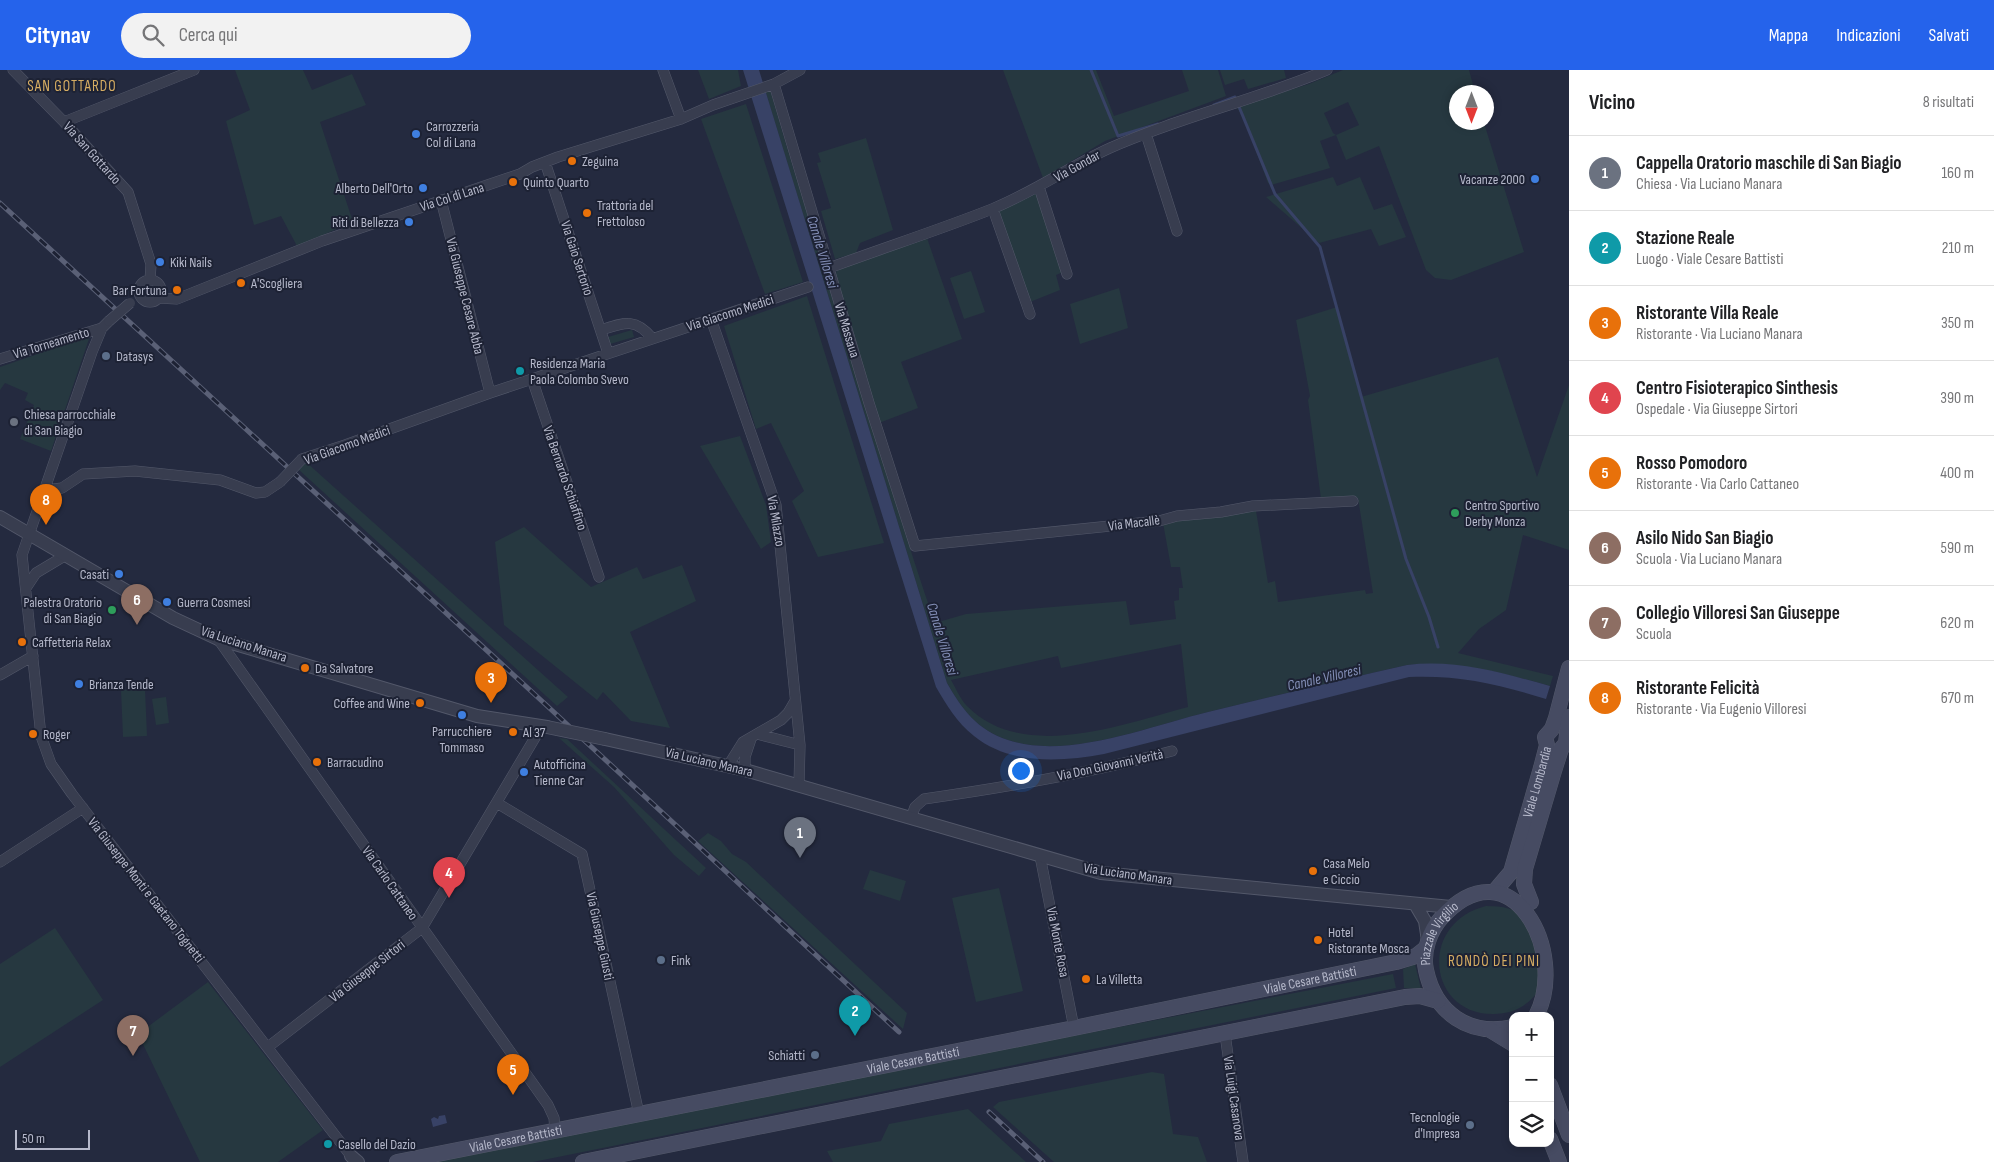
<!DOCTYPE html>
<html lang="it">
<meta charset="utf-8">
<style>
:root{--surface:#fff;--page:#f2f2f2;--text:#202124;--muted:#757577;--line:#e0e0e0;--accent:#2563eb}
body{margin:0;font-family:"Sofia Sans Condensed",sans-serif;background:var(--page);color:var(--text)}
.controls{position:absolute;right:15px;bottom:15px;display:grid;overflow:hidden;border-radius:10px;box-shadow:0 2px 8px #0003}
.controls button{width:45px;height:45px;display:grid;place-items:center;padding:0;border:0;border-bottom:1px solid var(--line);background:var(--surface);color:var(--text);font:25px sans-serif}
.compass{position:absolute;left:1449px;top:15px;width:45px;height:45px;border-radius:50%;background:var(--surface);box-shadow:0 2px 8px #0003;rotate:180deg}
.scale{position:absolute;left:15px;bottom:12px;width:75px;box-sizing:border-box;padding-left:5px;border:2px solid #b5b8ca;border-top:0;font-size:14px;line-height:18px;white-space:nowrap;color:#b5b8ca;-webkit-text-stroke:4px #1d2234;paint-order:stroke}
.you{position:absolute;left:1020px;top:700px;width:18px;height:18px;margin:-12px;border:4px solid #fff;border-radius:50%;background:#1a73e8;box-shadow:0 0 0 8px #1a73e833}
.badge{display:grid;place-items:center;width:32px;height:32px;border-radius:50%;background:var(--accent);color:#fff;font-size:16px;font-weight:700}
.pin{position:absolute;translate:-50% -41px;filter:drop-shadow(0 1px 2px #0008)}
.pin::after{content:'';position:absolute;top:26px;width:18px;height:15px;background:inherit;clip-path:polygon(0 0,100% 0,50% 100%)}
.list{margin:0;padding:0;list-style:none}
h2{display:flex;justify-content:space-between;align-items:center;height:65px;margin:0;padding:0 20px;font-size:21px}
h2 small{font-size:16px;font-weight:400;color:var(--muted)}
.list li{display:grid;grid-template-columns:32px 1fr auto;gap:15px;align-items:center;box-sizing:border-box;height:75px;padding:0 20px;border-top:1px solid var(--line)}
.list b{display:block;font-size:19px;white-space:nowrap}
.list p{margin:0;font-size:16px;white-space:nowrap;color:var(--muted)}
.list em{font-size:16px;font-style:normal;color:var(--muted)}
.icon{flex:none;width:28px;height:28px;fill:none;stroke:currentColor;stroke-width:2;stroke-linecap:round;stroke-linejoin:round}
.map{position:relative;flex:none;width:1569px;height:1092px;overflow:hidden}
header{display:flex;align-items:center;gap:30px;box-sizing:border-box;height:70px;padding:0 25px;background:var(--accent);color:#fff}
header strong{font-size:24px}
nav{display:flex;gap:28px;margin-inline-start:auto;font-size:18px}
.search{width:350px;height:45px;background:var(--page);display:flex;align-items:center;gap:12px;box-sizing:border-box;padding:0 18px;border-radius:28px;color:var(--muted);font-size:19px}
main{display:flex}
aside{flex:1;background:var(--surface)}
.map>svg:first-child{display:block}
</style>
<header>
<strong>Citynav</strong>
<div class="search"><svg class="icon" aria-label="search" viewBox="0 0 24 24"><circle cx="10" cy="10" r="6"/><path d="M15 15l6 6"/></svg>Cerca qui</div>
<nav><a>Mappa</a><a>Indicazioni</a><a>Salvati</a></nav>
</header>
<main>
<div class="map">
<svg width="1569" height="1092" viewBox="0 0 1569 1092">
<rect width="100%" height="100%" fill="#242a3f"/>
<!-- green -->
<path fill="#263840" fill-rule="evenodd" d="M 235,0 L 303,0 L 312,20 L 352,4 L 366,35 L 320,52 L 353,152 L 297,176 L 281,146 L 254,155 L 226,51 L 250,40 Z
M 698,0 L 738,0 L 741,16 L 709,29 Z
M 1003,0 L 1096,0 L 1114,46 L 1189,21 L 1182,0 L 1218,0 L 1226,26 L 1105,71 L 1043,108 Z
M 1220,0 L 1284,0 L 1286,8 L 1248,19 L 1244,9 L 1225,15 Z
M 1343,0 L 1469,0 L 1475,22 L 1456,22 L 1456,52 L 1484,53 L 1524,182 L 1451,210 L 1435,208 L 1426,200 L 1379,76 L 1346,90 L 1336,65 L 1320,71 L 1330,98 L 1271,115 L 1268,113 L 1243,46 L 1236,37 L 1309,14 ZM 1348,32 L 1359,55 L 1336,65 L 1333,63 L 1324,43 Z
M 770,19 C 795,109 825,197 852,286 C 879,375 904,465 935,553 L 966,544 L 1126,531 L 1130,555 L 1176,549 L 1174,531 L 1179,530 L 1179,518 L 1183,518 L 1180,497 L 1171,497 L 1163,453 L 1256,441 L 1268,513 L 1275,511 L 1278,532 L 1365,520 L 1366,524 L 1373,523 L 1358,428 L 1321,429 L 1308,330 L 1310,326 L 1296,250 L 1337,237 L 1361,327 L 1498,287 L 1537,407 L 1569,315 L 1569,480 L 1523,465 L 1506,540 L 1479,559 L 1458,583 L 1553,606 L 1550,616 C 1504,603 1455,590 1407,595 C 1341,610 1274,626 1208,642 C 1150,656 1067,690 1008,670 C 977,660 962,639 947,613 L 765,20 ZM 1181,574 L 1188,637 C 1123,654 1023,693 967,636 C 960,629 956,618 951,610 L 1058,586 L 1061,598 Z
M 746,34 L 803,212 L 765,224 L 701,49 Z
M 866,68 L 893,160 L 860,173 L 856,183 L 835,189 L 821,141 L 831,138 L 817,93 L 821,92 L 818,83 Z
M 1333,107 L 1337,116 L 1360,107 L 1374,140 L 1392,134 L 1406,167 L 1379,176 L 1371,159 L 1319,173 L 1266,127 Z
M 1038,123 L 1063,202 L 1056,205 L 1060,220 L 1030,232 L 997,141 Z
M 927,168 L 962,269 L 901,292 L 918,338 L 879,353 L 835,208 L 837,200 Z
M 971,201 L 985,242 L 964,249 L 950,208 Z
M 1119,218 L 1128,258 L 1080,274 L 1070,234 Z
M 807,226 L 884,473 L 818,487 L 792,431 L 804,421 L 771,353 L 756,359 L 724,256 Z
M 632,260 L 634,267 L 610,274 L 608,267 Z
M 90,266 L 51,381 L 20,369 L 34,335 L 25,330 L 28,323 L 5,313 L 0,320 L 0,297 Z
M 740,366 L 766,435 L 771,472 L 761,479 L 700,376 Z
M 306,392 L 568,627 L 557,636 L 298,399 Z
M 524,457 L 591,517 L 637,497 L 643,509 L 682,495 L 696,531 L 630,562 L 670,658 L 631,651 L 603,622 L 597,630 L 504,555 L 495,472 Z
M 145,619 L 147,666 L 123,667 L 121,620 Z
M 166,627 L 169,653 L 156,655 L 152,629 Z
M 559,668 L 567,669 L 706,798 L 699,806 L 674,785 L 614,717 Z
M 708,763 L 721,771 L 732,784 L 746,792 L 907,943 L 903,959 L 698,771 Z
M 870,800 L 906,811 L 900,831 L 863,819 Z
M 999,818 L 1023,921 L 976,932 L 952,828 Z
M 1486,836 C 1508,836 1517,840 1534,853 L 1543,915 C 1530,934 1516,944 1493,944 C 1427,944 1418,853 1486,836 Z
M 55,858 L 103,930 L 0,997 L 0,894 Z
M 1415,894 L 1421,919 L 1404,918 L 1403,899 Z
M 1393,904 L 1396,918 L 533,1092 L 423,1092 Z
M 208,912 L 323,1060 L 278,1092 L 200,1092 L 138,964 Z
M 1152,1002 L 1164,1004 L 1173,1064 L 1198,1067 L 1207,1092 L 1054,1092 L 993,1037 L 999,1032 Z
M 968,1039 L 1026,1092 L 833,1092 L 827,1081 L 881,1071 L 889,1054 Z"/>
<!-- water -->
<path fill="#384266" d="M 743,0 L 759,0 L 947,613 C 962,639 977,660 1008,670 C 1067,690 1150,656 1208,642 C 1274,626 1341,610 1407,595 C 1456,589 1503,603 1550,616 L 1546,629 C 1498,614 1459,605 1409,607 L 1104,684 C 1060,692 1010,695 974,666 C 957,653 946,634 936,617 Z
M 445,1045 L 447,1053 L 433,1057 L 431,1049 L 434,1047 L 438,1049 L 439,1046 Z"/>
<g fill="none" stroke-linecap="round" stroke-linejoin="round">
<!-- stream -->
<path stroke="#384266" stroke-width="3" d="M 1091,0 L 1118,66 L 1158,54
M 1214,35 L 1235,27 L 1275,124 L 1320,177 L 1406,489 L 1429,547 L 1438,577"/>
<!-- minor casing -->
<g stroke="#53586a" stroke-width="11">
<path id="minor" d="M 13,0 L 64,52 L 128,122 L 151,194 L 150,211
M 663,0 L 681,49
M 774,14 L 869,333 L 915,476 L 1159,451 L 1177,446 L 1221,442 L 1253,436 L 1353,431
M 64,52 L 194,0
M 1146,64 L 1177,161
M 545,92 L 608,283
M 1039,117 L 1067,204
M 441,130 L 490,323
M 993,139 L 1030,244
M 829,198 C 883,178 939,160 992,139 C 1034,122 1070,96 1110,78 C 1180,47 1256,30 1327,0
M139 221a11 11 0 1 1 22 0a11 11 0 1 1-22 0Z
M 159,228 L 177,229 L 322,171 L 520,104 L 532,97 L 558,87 L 681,49 L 713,35 L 774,14 L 800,0
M 711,249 L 776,435 L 800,675 L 799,715
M 109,251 L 102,258 L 92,282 L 22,485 L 41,666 L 51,694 L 72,724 L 351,1086
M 601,260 C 623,253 635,247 652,268
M 0,289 L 102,258
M 532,309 L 599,507
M 302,389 L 345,375 L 490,323 L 808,217
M 45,420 L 62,418 L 83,404 L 135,401 L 220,410 L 256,423 L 265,422 L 280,412
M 26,518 L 36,503 L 66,485
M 218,569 L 548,1035 L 554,1048 L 555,1060
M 0,605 L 33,586
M 757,664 L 800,675
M 728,696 L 743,672 L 781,650 L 788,643 L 795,631
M 745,700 L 745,687 L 751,669
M 497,733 L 582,784 L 639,1044
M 911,748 L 915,737 L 924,729 C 1008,717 1091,703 1172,681
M 1040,786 L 1074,958
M 0,792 L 83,738
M 1225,964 L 1243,1092
M 268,977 L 422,858 L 536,666 L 538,655"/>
</g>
<!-- tertiary casing -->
<g stroke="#53586a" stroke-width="14">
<path id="tertiary" d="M 0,447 L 173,548 L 218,569 L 477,646 L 547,657
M 605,669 L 745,700 L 1101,803 L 1451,837
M 1415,834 L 1425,851 L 1428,871
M 351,1086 L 358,1092"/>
</g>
<!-- secondary casing -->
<g stroke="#53586a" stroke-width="16">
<g id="secondary">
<path id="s1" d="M 1494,822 L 1511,802 L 1541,698 L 1547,675 L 1545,667 L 1552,659 L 1556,648 L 1569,598"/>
<path d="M 1531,832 L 1524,814 L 1525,799 L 1554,701 L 1561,679 L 1566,673 L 1569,647"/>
<path id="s2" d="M 1513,957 C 1469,967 1435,943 1426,900 C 1422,882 1430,860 1442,847 C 1511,772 1569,883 1536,946"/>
<path d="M 1490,960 L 1513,974"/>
<path d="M 1550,1015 L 1569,1065"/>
<path d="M 1550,1069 L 1559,1092"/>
<path id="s3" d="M 397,1092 L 1074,958 L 1396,892 L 1416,886 L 1426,878"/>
<path d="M 583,1092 L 1405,927 L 1420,926 L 1438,931"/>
</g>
</g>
<!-- minor -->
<use href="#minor" stroke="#383d4f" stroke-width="10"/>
<!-- tertiary -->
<use href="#tertiary" stroke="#383d4f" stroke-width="12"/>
<!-- secondary -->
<use href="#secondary" stroke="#464b62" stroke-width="15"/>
<!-- rail casing -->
<g stroke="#5a6076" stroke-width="5">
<path id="rail" d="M 0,133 L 544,633 L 899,962
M 989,1042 L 1043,1092"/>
</g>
<!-- rail -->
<use href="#rail" stroke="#1d2234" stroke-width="3" stroke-dasharray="9" stroke-linecap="butt"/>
<!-- minor-bridge casing -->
<g stroke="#53586a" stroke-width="11" stroke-linecap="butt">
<path id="minor-bridge" d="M 109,251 L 130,233
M 280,412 L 302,389"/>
</g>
<!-- tertiary-bridge casing -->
<g stroke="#53586a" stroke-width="14" stroke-linecap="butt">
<path id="tertiary-bridge" d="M 547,657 L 605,669"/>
</g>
<!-- minor-bridge -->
<use href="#minor-bridge" stroke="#383d4f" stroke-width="10"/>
<!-- tertiary-bridge -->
<use href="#tertiary-bridge" stroke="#383d4f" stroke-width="12"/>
</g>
<!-- markers -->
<g fill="#3f7fe0" stroke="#1d2234" stroke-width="2">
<circle cx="416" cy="64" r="5"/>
<circle cx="1535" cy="109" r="5"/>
<circle cx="423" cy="118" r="5"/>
<circle cx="409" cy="152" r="5"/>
<circle cx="160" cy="192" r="5"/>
<circle cx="119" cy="504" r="5"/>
<circle cx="167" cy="532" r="5"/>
<circle cx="79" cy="614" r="5"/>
<circle cx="462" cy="645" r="5"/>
<circle cx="524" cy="702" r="5"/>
</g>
<g fill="#e8710a" stroke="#1d2234" stroke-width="2">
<circle cx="572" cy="91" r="5"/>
<circle cx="513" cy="112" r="5"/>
<circle cx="587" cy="143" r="5"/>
<circle cx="241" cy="213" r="5"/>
<circle cx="177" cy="220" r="5"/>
<circle cx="22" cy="572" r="5"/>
<circle cx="305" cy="598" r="5"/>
<circle cx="420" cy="633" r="5"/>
<circle cx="513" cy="662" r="5"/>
<circle cx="33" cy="664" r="5"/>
<circle cx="317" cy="692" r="5"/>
<circle cx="1313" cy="801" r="5"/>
<circle cx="1318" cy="870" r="5"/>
<circle cx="1086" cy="909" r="5"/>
</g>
<g fill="#5c6f8a" stroke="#1d2234" stroke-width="2">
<circle cx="106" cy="286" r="5"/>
<circle cx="661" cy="890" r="5"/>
<circle cx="815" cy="985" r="5"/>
<circle cx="1470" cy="1055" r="5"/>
</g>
<g fill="#0f9aa8" stroke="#1d2234" stroke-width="2">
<circle cx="520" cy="301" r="5"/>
<circle cx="328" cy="1074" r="5"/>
</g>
<circle fill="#6b7280" stroke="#1d2234" stroke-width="2" cx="14" cy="352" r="5"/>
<g fill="#2e9e5b" stroke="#1d2234" stroke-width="2">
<circle cx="1455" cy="443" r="5"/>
<circle cx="112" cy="540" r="5"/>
</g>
<g text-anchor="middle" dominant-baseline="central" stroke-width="4" stroke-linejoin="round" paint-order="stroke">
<!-- poi labels -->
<g font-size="14" fill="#b5b8ca" stroke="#1d2234" text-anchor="start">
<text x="426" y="56">Carrozzeria<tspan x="426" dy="16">Col di Lana</tspan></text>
<text x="582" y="91">Zeguina</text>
<text x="1525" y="109" text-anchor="end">Vacanze 2000</text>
<text x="523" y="112">Quinto Quarto</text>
<text x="413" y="118" text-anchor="end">Alberto Dell'Orto</text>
<text x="597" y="135">Trattoria del<tspan x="597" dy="16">Frettoloso</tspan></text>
<text x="399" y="152" text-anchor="end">Riti di Bellezza</text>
<text x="170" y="192">Kiki Nails</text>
<text x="251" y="213">A'Scogliera</text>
<text x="167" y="220" text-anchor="end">Bar Fortuna</text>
<text x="116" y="286">Datasys</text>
<text x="530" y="293">Residenza Maria<tspan x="530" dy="16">Paola Colombo Svevo</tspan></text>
<text x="24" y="344">Chiesa parrocchiale<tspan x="24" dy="16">di San Biagio</tspan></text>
<text x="1465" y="435">Centro Sportivo<tspan x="1465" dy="16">Derby Monza</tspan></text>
<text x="109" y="504" text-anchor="end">Casati</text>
<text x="102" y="532" text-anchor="end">Palestra Oratorio<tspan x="102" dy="16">di San Biagio</tspan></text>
<text x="177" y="532">Guerra Cosmesi</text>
<text x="32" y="572">Caffetteria Relax</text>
<text x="315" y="598">Da Salvatore</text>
<text x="89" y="614">Brianza Tende</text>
<text x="410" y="633" text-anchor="end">Coffee and Wine</text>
<text x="462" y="661" text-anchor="middle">Parrucchiere<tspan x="462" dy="16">Tommaso</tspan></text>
<text x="523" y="662">Al 37</text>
<text x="43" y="664">Roger</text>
<text x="327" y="692">Barracudino</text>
<text x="534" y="694">Autofficina<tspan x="534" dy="16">Tienne Car</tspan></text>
<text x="1323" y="793">Casa Melo<tspan x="1323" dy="16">e Ciccio</tspan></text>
<text x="1328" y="862">Hotel<tspan x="1328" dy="16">Ristorante Mosca</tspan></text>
<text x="671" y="890">Fink</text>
<text x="1096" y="909">La Villetta</text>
<text x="805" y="985" text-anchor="end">Schiatti</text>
<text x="1460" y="1047" text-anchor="end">Tecnologie<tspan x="1460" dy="16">d'Impresa</tspan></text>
<text x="338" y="1074">Casello del Dazio</text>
</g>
<!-- street labels -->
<g font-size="14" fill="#b5b8ca" stroke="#1d2234">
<text transform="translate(92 83) rotate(48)">Via San Gottardo</text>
<text transform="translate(1077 96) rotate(-29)">Via Gondar</text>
<text transform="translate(452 127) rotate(-18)">Via Col di Lana</text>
<text transform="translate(577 188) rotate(72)">Via Gaio Sertorio</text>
<text transform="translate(465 226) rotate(76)">Via Giuseppe Cesare Abba</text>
<text transform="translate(730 243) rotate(-18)">Via Giacomo Medici</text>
<text transform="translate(847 260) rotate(73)">Via Massaua</text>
<text transform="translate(51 273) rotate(-17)">Via Torneamento</text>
<text transform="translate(347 375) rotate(-20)">Via Giacomo Medici</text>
<text transform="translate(565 408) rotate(71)">Via Bernardo Schiaffino</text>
<text transform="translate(776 451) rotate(80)">Via Milazzo</text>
<text transform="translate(1134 453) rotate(-7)">Via Macallè</text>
<text transform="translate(244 574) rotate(18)">Via Luciano Manara</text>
<text transform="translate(709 692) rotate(13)">Via Luciano Manara</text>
<text transform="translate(1110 695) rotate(-12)">Via Don Giovanni Verità</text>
<text stroke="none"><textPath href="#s1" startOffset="120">Viale Lombardia</textPath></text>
<text transform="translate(1128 804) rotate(8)">Via Luciano Manara</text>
<text transform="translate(390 813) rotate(55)">Via Carlo Cattaneo</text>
<text transform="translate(146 820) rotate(52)">Via Giuseppe Monti e Gaetano Tognetti</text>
<text transform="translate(600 866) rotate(78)">Via Giuseppe Giusti</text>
<text stroke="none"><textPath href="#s2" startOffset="158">Piazzale Virgilio</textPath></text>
<text transform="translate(1058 872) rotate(79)">Via Monte Rosa</text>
<text transform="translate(367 901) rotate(-38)">Via Giuseppe Sirtori</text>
<text stroke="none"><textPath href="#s3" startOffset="931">Viale Cesare Battisti</textPath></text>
<text stroke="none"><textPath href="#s3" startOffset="526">Viale Cesare Battisti</textPath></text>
<text transform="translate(1234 1028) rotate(82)">Via Luigi Casanova</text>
<text stroke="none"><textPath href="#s3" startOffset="121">Viale Cesare Battisti</textPath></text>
</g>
<!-- neighbourhood labels -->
<g font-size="15" letter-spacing="1" fill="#d6ad63" stroke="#1d2234">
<text x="72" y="16">SAN GOTTARDO</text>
<text x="1494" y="891">RONDÒ DEI PINI</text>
</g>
<!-- water labels -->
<g font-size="15" font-style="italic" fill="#838eb6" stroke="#1d2234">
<text transform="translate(822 182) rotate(73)">Canale Villoresi</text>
<text transform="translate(942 569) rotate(73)">Canale Villoresi</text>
<text transform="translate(1324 608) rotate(-13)">Canale Villoresi</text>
</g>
</g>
</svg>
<div class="controls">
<button>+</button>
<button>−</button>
<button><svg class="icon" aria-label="layers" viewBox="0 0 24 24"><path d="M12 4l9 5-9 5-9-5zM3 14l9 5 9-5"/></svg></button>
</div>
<svg class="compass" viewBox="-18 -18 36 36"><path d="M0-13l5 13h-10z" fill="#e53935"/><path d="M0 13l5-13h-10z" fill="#757577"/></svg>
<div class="scale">50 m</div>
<div class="you"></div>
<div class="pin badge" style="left:800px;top:788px;background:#6b7280">1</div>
<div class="pin badge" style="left:855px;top:966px;background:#0f9aa8">2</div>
<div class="pin badge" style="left:491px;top:633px;background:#e8710a">3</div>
<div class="pin badge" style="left:449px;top:828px;background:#e0444e">4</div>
<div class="pin badge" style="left:513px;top:1025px;background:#e8710a">5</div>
<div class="pin badge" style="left:137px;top:555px;background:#8d6e63">6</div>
<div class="pin badge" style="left:133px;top:986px;background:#8d6e63">7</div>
<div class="pin badge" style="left:46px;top:455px;background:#e8710a">8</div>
</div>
<aside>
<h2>Vicino<small>8 risultati</small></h2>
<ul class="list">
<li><span class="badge" style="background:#6b7280">1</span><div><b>Cappella Oratorio maschile di San Biagio</b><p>Chiesa · Via Luciano Manara</p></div><em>160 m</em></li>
<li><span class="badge" style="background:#0f9aa8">2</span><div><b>Stazione Reale</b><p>Luogo · Viale Cesare Battisti</p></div><em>210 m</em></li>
<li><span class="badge" style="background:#e8710a">3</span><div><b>Ristorante Villa Reale</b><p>Ristorante · Via Luciano Manara</p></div><em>350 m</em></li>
<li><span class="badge" style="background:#e0444e">4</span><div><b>Centro Fisioterapico Sinthesis</b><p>Ospedale · Via Giuseppe Sirtori</p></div><em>390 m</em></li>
<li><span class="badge" style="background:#e8710a">5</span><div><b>Rosso Pomodoro</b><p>Ristorante · Via Carlo Cattaneo</p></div><em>400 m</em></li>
<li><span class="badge" style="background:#8d6e63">6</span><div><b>Asilo Nido San Biagio</b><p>Scuola · Via Luciano Manara</p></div><em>590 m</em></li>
<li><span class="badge" style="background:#8d6e63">7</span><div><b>Collegio Villoresi San Giuseppe</b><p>Scuola</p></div><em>620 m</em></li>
<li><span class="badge" style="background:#e8710a">8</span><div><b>Ristorante Felicità</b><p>Ristorante · Via Eugenio Villoresi</p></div><em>670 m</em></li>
</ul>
</aside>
</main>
